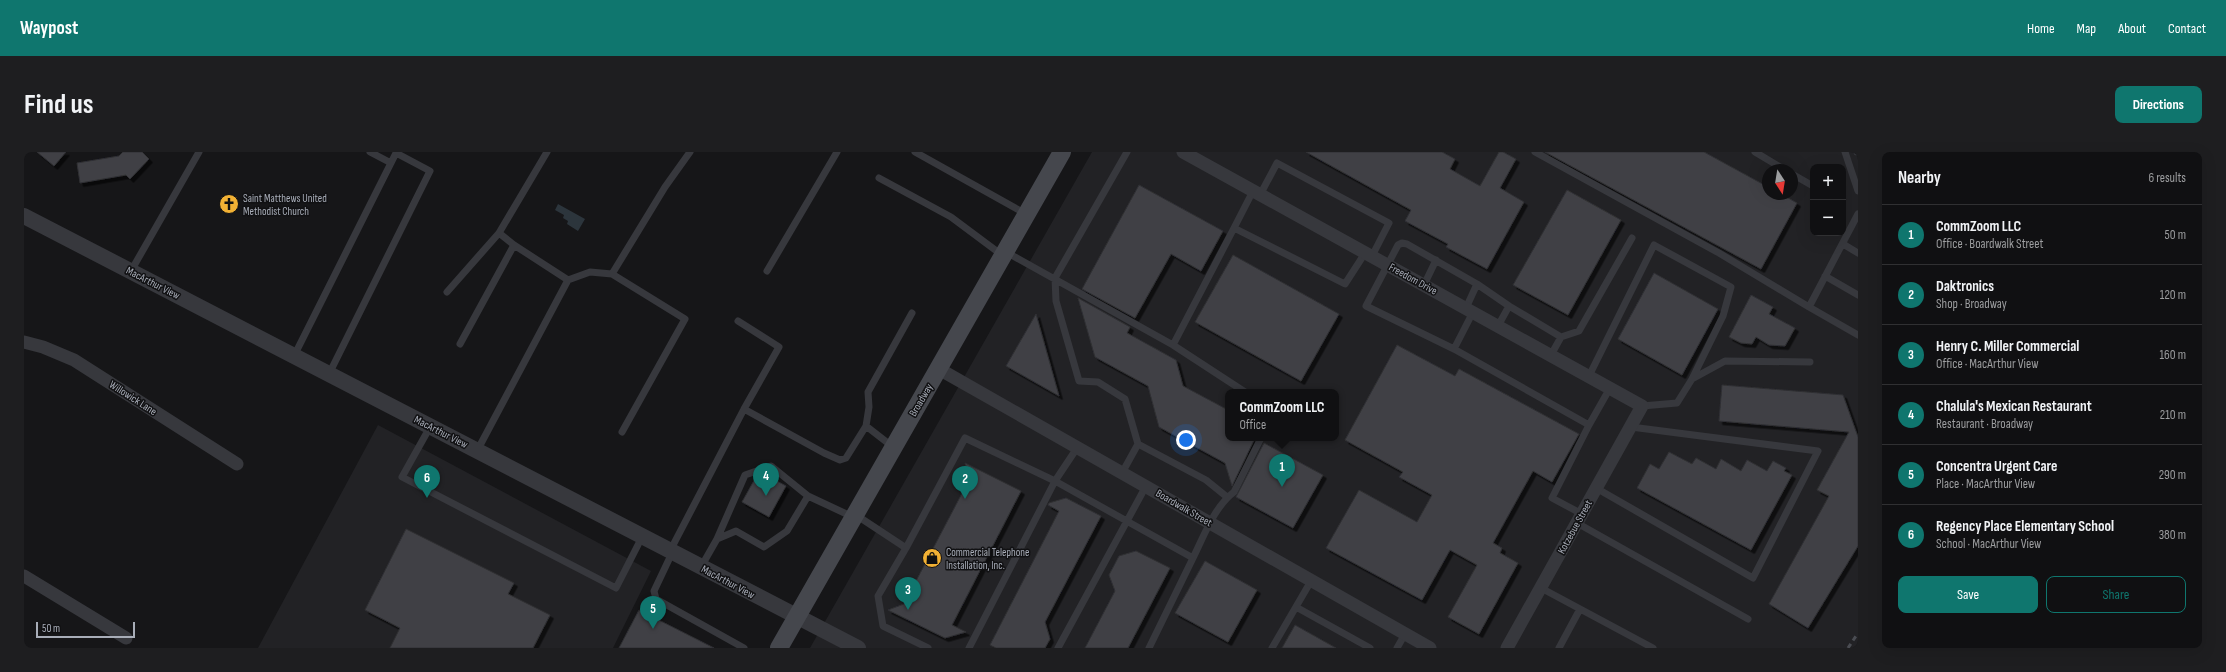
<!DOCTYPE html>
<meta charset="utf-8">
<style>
:root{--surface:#101012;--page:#1e1e20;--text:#f1f3f6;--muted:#9c9d9f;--line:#303032;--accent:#0f766e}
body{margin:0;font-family:"Sofia Sans Condensed",sans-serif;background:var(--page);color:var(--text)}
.controls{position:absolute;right:12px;top:12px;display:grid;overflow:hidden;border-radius:8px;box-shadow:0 4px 16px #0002}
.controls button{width:36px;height:36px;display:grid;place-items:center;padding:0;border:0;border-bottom:1px solid var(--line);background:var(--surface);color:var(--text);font:20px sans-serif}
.compass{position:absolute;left:1738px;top:12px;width:36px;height:36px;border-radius:50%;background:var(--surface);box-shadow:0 4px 16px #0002;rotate:168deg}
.scale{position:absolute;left:12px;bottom:10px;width:99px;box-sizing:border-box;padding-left:4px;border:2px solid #a8adb8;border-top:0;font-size:11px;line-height:14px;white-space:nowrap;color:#a8adb8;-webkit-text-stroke:3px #111113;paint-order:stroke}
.you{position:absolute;left:1162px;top:288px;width:14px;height:14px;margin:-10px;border:3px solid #fff;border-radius:50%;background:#1a73e8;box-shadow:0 0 0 6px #1a73e833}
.badge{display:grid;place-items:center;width:26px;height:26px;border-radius:50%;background:var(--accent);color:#fff;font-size:13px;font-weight:700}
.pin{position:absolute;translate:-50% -33px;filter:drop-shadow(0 1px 2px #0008)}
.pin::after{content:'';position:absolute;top:21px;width:14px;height:12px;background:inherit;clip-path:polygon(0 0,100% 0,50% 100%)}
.popup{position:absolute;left:1201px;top:237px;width:114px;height:52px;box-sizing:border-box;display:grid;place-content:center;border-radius:8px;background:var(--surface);filter:drop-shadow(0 1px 3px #0005);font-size:13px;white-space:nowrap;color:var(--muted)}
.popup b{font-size:15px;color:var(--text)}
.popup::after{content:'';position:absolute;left:50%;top:100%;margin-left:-8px;border:8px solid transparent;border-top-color:var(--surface)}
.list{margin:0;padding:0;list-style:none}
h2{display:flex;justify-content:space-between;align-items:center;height:52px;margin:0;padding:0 16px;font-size:17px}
h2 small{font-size:13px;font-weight:400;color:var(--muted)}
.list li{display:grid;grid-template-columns:26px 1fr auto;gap:12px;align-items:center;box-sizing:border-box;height:60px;padding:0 16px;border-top:1px solid var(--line)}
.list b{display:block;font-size:15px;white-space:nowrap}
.list p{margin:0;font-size:13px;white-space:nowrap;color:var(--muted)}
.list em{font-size:13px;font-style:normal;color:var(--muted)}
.actions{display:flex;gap:8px;padding:12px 16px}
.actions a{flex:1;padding:9px 0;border:1px solid var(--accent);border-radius:8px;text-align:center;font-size:14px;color:var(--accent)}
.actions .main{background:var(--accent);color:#fff}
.map{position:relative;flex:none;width:1834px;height:496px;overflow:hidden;border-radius:8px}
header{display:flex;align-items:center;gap:24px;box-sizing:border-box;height:56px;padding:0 20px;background:var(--accent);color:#fff}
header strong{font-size:19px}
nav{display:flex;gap:22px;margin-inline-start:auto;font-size:14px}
.intro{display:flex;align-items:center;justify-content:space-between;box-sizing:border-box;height:96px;padding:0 24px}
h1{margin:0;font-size:28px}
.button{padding:10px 18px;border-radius:8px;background:var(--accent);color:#fff;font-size:14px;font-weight:700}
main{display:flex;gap:24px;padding:0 24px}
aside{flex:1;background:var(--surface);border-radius:8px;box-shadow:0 4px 16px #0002}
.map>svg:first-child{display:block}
</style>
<header>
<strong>Waypost</strong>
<nav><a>Home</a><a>Map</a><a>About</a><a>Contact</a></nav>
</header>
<div class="intro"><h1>Find us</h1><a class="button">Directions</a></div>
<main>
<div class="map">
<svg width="1834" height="496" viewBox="0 0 1834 496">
<defs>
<filter id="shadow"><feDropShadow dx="3.5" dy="3.5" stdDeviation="0" flood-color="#0009"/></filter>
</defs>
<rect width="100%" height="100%" fill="#161618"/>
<!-- built -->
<path fill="#222225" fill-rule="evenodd" d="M 1068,0 L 1834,0 L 1834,496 L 786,496 ZM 1789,15 L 1819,15 L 1819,81 L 1789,81 ZM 1744,18 L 1768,18 L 1768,42 L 1744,42 ZM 1204,240 L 1312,240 L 1312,286 L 1204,286 Z
M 354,273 L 627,419 L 589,496 L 234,496 Z"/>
<!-- water -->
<path fill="#2c353c" d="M 534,52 L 561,67 L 554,79 L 543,72 L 544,69 L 539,66 L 540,63 L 531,58 Z"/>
<!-- building -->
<path fill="#404145" stroke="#303034" filter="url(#shadow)" d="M 13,0 L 42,0 L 30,14 Z
M 99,0 L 118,0 L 125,7 L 106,27 L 102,23 L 56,31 L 53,11 L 95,4 Z
M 1282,0 L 1418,0 L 1431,7 L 1426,17 L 1456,34 L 1475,0 L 1479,0 L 1492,7 L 1476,36 L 1500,50 L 1463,117 L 1422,95 L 1424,92 L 1381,69 L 1387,58 Z
M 1521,0 L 1680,0 L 1744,35 L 1744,42 L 1757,42 L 1773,51 L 1737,117 Z
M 1115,33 L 1199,79 L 1177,119 L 1147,102 L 1111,166 L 1058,137 Z
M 1543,38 L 1597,68 L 1544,163 L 1489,133 Z
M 1209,103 L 1315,162 L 1277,229 L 1171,170 Z
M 1630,121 L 1694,157 L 1658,223 L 1594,187 Z
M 1727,143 L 1749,155 L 1745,162 L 1771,176 L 1761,194 L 1745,193 L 1732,185 L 1728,192 L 1717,191 L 1705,185 Z
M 1054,146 L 1106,175 L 1103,181 L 1152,208 L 1159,234 L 1204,258 L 1204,286 L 1231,286 L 1208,334 L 1201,311 L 1135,275 L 1124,234 L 1071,205 Z
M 1012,162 L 1035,244 L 982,214 Z
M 1373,193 L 1431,224 L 1435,217 L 1555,282 L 1528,330 L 1509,319 L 1469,391 L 1478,396 L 1476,401 L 1494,411 L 1455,482 L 1424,465 L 1453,413 L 1426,398 L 1398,448 L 1302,396 L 1335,338 L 1393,370 L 1408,343 L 1375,325 L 1379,320 L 1321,288 Z
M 1698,233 L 1819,243 L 1834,285 L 1834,394 L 1784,476 L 1745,452 L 1805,344 L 1793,338 L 1825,280 L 1695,269 Z
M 1240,291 L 1299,323 L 1269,376 L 1212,345 Z
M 1645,300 L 1668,312 L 1672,306 L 1692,317 L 1697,307 L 1717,319 L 1723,308 L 1743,319 L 1749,309 L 1762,316 L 1760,319 L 1768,323 L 1727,398 L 1613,336 L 1626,312 L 1635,317 Z
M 941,311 L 997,339 L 928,473 L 942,480 L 921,486 L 864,458 L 880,452 L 946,326 Z
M 740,322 L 762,334 L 745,365 L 718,350 L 732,325 Z
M 1042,346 L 1077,364 L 1021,470 L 1026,487 L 1021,496 L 972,496 L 966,493 L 1035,359 L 1024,353 L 1025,351 Z
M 382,377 L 490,431 L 484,442 L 526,463 L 509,496 L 366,496 L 376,476 L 341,458 Z
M 1112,399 L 1146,416 L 1104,496 L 1061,496 L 1091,439 L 1085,423 L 1095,404 Z
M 1181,409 L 1233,438 L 1204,490 L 1151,461 Z
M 615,458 L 690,496 L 595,496 Z
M 1271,473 L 1312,496 L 1258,496 Z"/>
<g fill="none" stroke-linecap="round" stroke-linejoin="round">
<!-- service -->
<path stroke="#37383d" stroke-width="7" d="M 346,0 L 367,11
M 523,0 L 475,81 L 490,93 L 544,128 L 566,120 L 588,122 L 661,167 L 598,280
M 891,0 L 1002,62
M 1103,0 L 1031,126 L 1032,149 L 1055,229 L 1074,230 L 1101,247 L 1114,292
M 1511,0 L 1695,101 L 1785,155 L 1834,62
M 1731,0 L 1761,18
M 1821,0 L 1834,39
M 1833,0 L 1834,0
M 1768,22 L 1789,34
M 855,26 L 927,65 L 978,103
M 1229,39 L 1210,76 L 1321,132 L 1341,101
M 1236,43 L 1253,11 L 1365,71 L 1348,104
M 1819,92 L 1834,101
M 982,100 L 1149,193 L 1210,76
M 107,119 L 175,0
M 743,119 L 813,0
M 588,122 L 641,35 L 666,0
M 1801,124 L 1834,143
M 1453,132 L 1485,154
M 1400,133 L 1412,108
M 423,140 L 475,81
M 1785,155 L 1834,183
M 1449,160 L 1430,197 L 1565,273 L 1528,346 L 1558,362
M 714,169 L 755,195 L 720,257 L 800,301 L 816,308 L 822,306 L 842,274
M 1474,174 L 1485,154 L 1537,185 L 1527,203
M 1537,185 L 1555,179 L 1608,86
M 436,192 L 490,93
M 1149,193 L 1221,240
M 1430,197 L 1342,154 L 1374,93 L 1378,91 L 1383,92 L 1453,132 L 1442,156
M 270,204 L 372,1 L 406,19 L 305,222
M 1565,224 L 1630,93 L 1707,135 L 1699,164 L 1668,227
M 1618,254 L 1653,251 L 1668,227 L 1701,209 L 1786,210
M 1565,273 L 1586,236
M 406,275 L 378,325 L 592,436 L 618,385
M 869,295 L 842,274 L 845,255 L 844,240 L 888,161
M 453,299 L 544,128
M 1098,321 L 1114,292 L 1182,328 L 1203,345
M 1572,336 L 1729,426 L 1794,299 L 1607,275
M 832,363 L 882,396 L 854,444 L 859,474 L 904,496
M 1553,371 L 1724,467
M 693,387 L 721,323 L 747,314 L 784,344
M 882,396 L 941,286 L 1031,329 L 1169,406 C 1180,384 1190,355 1210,340 L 1237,286
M 646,399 L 720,257
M 648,401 L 630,439 L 632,447 L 720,496
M 677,415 L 693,387 L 712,379 L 740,395 L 763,379 L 784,344 L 829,365
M 1517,436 L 1629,496
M 1272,455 L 1346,496
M 945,496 L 1031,329 L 1053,296
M 1034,496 L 1122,334
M 1125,496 L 1169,406
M 1248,496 L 1287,429
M 1373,496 L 1381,482
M 1535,496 L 1556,457"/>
<!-- minor -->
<path stroke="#37383d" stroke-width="13" d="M 1159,0 L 1618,254 L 1483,496
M 0,190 L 19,195 L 50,208 L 213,312
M 915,217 L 1406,496
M 0,424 L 102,486"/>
<!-- tertiary -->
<path stroke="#37383d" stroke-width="16" d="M 0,64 L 834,496"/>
<!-- secondary -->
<path stroke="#45474d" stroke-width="18" d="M 755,496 L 1038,0"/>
<!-- rail -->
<path stroke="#4a4c52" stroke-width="3" stroke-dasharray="5 4" stroke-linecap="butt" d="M 1824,496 L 1834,481"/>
</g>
<!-- icons -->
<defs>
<g id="church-disc" transform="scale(1)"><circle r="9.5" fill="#f2b134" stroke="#111113"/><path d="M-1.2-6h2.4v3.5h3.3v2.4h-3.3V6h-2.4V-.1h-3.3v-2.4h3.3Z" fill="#111"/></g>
<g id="shop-disc" transform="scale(1)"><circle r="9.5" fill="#f2b134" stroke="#111113"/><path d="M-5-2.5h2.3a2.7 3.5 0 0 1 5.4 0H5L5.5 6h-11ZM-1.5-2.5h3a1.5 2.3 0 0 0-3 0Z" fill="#111"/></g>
</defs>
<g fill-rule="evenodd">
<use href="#church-disc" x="205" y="52"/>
<use href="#shop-disc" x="908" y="406"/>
</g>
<g text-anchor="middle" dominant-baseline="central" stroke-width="3" stroke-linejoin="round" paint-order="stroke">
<!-- poi labels -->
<g font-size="11" fill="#a8adb8" stroke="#111113" text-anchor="start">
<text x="219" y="46">Saint Matthews United<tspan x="219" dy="13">Methodist Church</tspan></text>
<text x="922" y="400">Commercial Telephone<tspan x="922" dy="13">Installation, Inc.</tspan></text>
</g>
<!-- street labels -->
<g font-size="11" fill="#a8adb8" stroke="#111113">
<text transform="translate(1389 127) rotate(29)">Freedom Drive</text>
<text transform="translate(129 131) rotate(27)">MacArthur View</text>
<text transform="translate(109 246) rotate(33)">Willowick Lane</text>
<text transform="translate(897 248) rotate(-60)">Broadway</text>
<text transform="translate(417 280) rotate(27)">MacArthur View</text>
<text transform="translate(1160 356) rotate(30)">Boardwalk Street</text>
<text transform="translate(1551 375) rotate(-61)">Kotzebue Street</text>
<text transform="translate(704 430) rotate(28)">MacArthur View</text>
</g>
</g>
</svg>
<div class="controls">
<button>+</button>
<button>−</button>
</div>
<svg class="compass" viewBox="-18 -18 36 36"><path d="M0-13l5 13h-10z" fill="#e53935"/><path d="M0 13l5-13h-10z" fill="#9c9d9f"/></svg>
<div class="scale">50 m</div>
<div class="you"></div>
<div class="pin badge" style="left:1258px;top:335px">1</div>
<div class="popup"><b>CommZoom LLC</b>Office</div>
<div class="pin badge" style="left:941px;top:347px">2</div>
<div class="pin badge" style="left:884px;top:458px">3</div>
<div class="pin badge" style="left:742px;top:344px">4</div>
<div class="pin badge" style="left:629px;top:477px">5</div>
<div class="pin badge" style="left:403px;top:346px">6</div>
</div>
<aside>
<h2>Nearby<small>6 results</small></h2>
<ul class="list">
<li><span class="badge">1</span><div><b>CommZoom LLC</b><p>Office · Boardwalk Street</p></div><em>50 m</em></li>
<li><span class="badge">2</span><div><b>Daktronics</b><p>Shop · Broadway</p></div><em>120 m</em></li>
<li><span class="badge">3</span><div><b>Henry C. Miller Commercial</b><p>Office · MacArthur View</p></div><em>160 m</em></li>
<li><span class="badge">4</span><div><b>Chalula's Mexican Restaurant</b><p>Restaurant · Broadway</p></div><em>210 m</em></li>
<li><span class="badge">5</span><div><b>Concentra Urgent Care</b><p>Place · MacArthur View</p></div><em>290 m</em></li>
<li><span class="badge">6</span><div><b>Regency Place Elementary School</b><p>School · MacArthur View</p></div><em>380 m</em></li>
</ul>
<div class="actions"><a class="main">Save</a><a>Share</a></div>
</aside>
</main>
